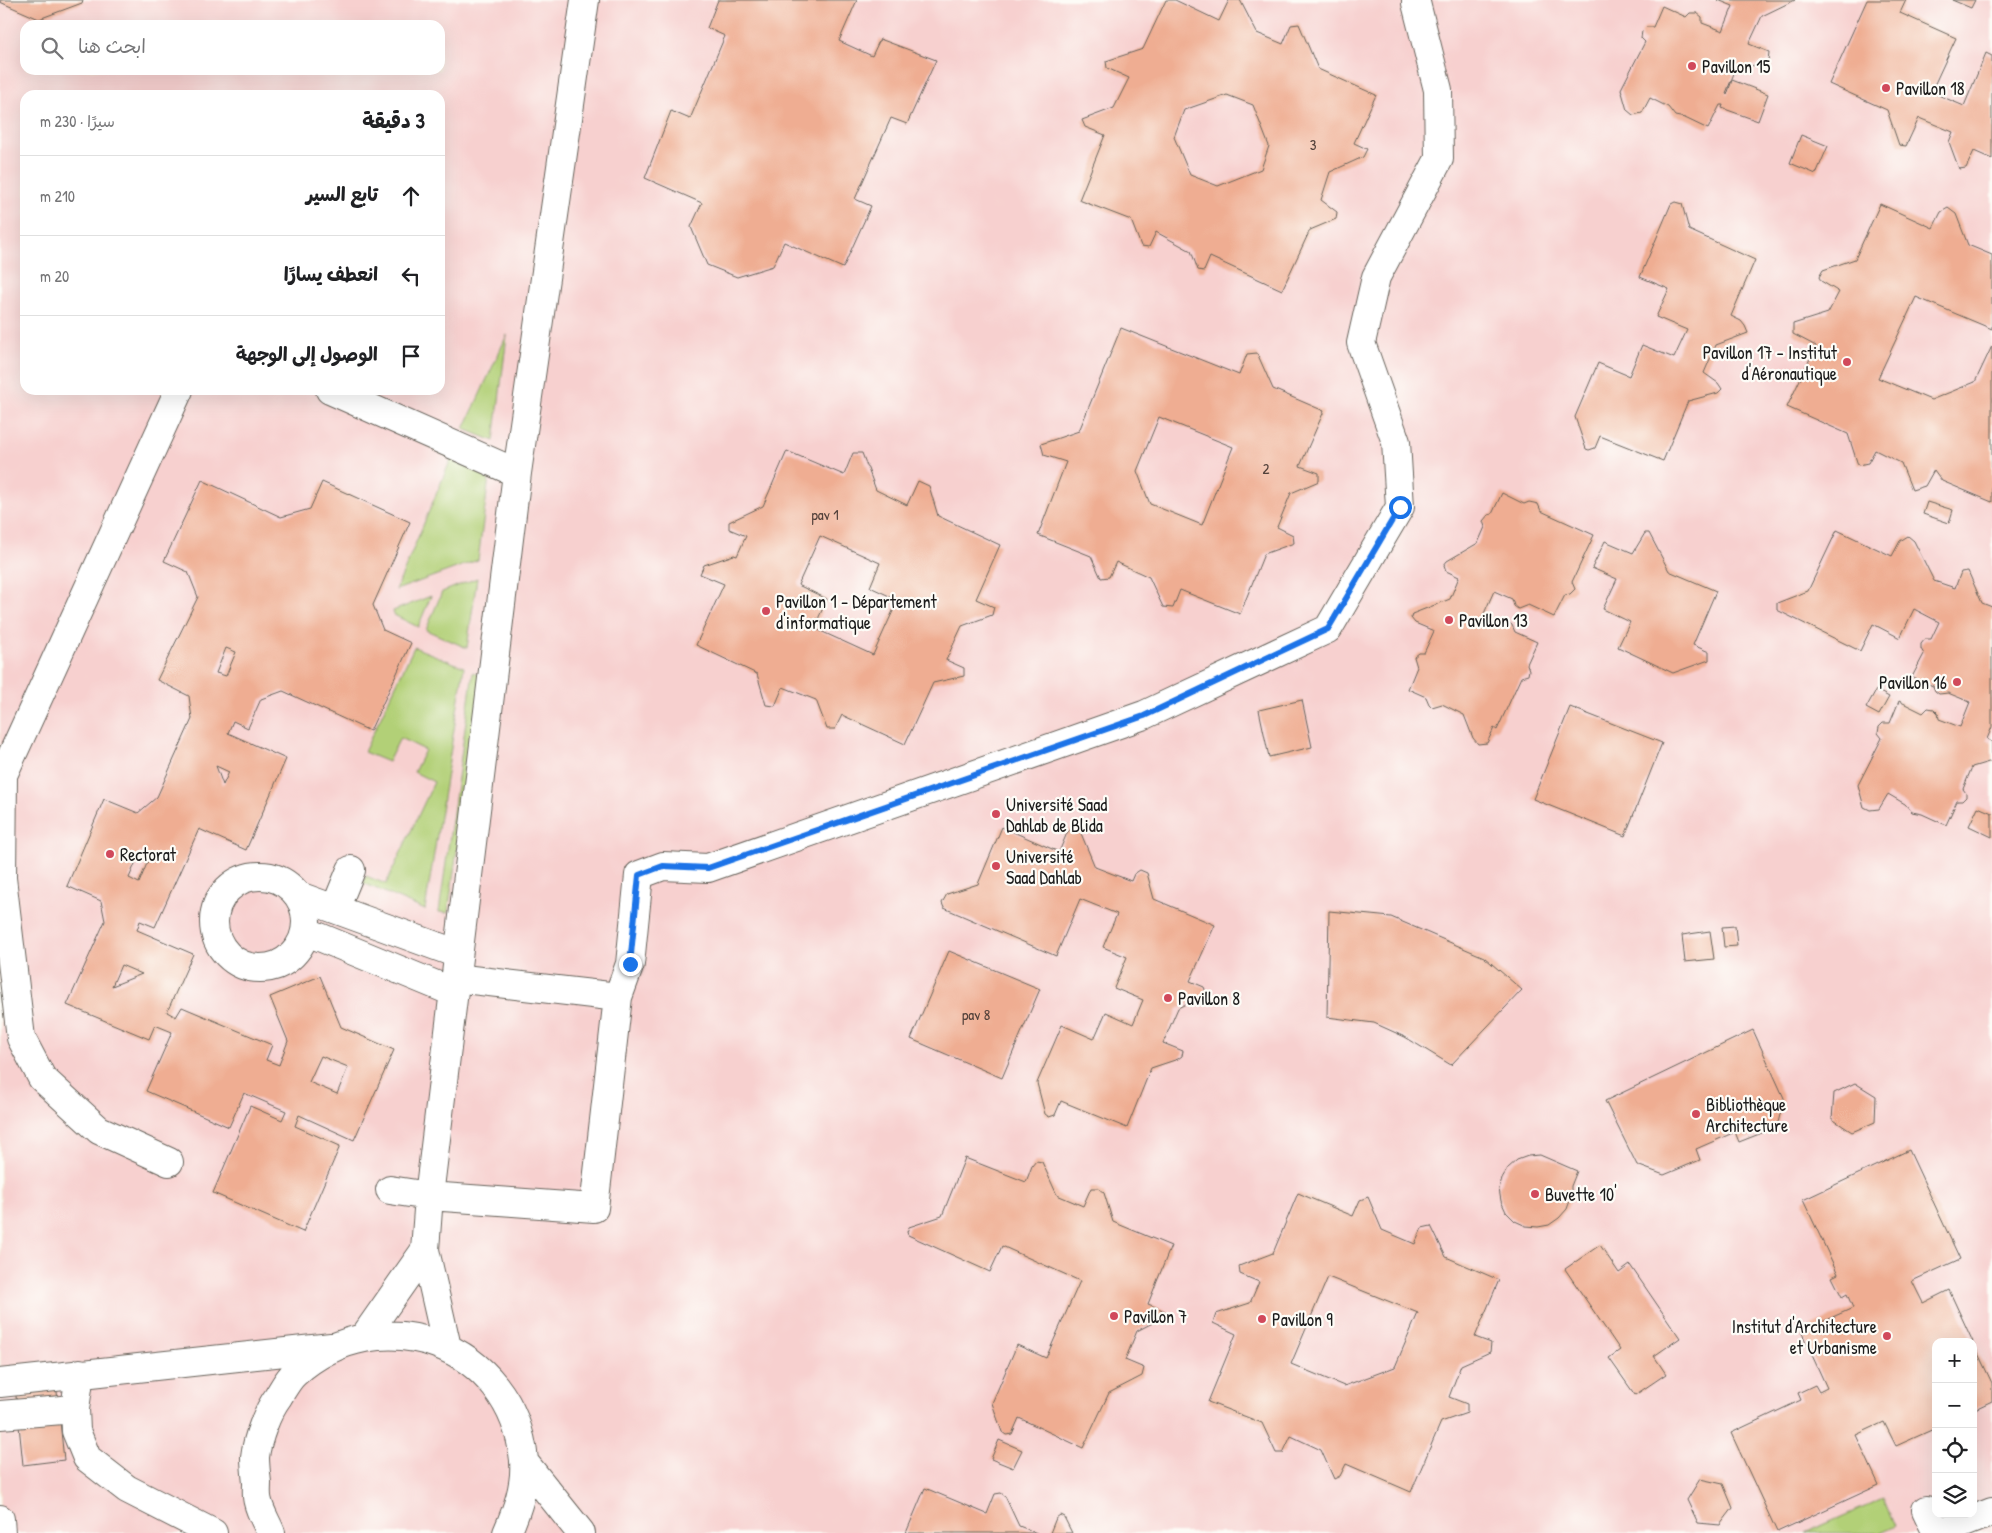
<!DOCTYPE html>
<html lang="ar">
<meta charset="utf-8">
<style>
:root{--surface:#fff;--page:#f6f6f6;--text:#202124;--muted:#757577;--line:#e0e0e0}
body{margin:0;font-family:"Patrick Hand","Playpen Sans Arabic",sans-serif;background:var(--page);color:var(--text);direction:rtl}
.controls{position:absolute;right:15px;bottom:15px;display:grid;overflow:hidden;border-radius:10px;box-shadow:0 5px 20px #0002}
.controls button{width:45px;height:45px;display:grid;place-items:center;padding:0;border:0;border-bottom:1px solid var(--line);background:var(--surface);color:var(--text);font:25px sans-serif}
.stop{position:absolute;width:15px;height:15px;margin:-11px;border:4px solid #1a73e8;border-radius:50%;background:#fff}
.stop.end{background:#1a73e8;border-color:#fff;box-shadow:0 1px 5px #0008}
.list{margin:0;padding:0;list-style:none}
h2{display:flex;justify-content:space-between;align-items:center;height:65px;margin:0;padding:0 20px;font-size:21px}
h2 small{font-size:16px;font-weight:400;color:var(--muted)}
.list li{display:grid;grid-template-columns:32px 1fr auto;gap:15px;align-items:center;box-sizing:border-box;height:80px;padding:0 20px;border-top:1px solid var(--line)}
.list b{display:block;font-size:19px;white-space:nowrap}
.list em{font-size:16px;font-style:normal;color:var(--muted)}
.icon{flex:none;width:28px;height:28px;fill:none;stroke:currentColor;stroke-width:2;stroke-linecap:round;stroke-linejoin:round}
.map{position:relative;flex:none;width:1992px;height:1533px;overflow:hidden;direction:ltr}
.search{position:absolute;background:var(--surface);box-shadow:0 5px 20px #0002;left:20px;top:20px;width:425px;height:55px;display:flex;align-items:center;gap:12px;box-sizing:border-box;padding:0 18px;border-radius:15px;color:var(--muted);font-size:19px}
.panel{position:absolute;background:var(--surface);box-shadow:0 5px 20px #0002;left:20px;top:90px;width:425px;height:305px;border-radius:15px;direction:rtl}
.map>svg:first-child{display:block}
</style>
<div class="map">
<svg width="1992" height="1533" viewBox="0 0 1992 1533">
<rect width="100%" height="100%" fill="#fdfcf7"/>
<filter id="ink" filterUnits="userSpaceOnUse"><feTurbulence type="fractalNoise" baseFrequency=".02" numOctaves="2"/><feDisplacementMap in="SourceGraphic" scale="10" xChannelSelector="R" yChannelSelector="G"/><feConvolveMatrix kernelMatrix="1 2 1 2 8 2 1 2 1" color-interpolation-filters="sRGB"/></filter>
<filter id="wash" filterUnits="userSpaceOnUse"><feTurbulence type="fractalNoise" baseFrequency=".0096" numOctaves="4" result="noise"/><feDisplacementMap in="SourceGraphic" scale="20" xChannelSelector="R" yChannelSelector="G"/><feGaussianBlur stdDeviation="1.12" result="paint"/><feColorMatrix in="noise" values="0 0 0 0 0 0 0 0 0 0 0 0 0 0 0 0 0 1.4 0 .05"/><feComposite in="paint" operator="in"/></filter>
<g filter="url(#wash)">
<rect width="100%" height="100%" fill="#f4e7d0"/>
<!-- built -->
<path fill="#f7d0cf" fill-rule="evenodd" d="M 0,0 L 1992,0 L 1992,1533 L 1,1533 ZM 25,25 L 440,25 L 440,70 L 25,70 ZM 25,95 L 440,95 L 440,390 L 25,390 ZM 1936,1342 L 1973,1342 L 1973,1514 L 1936,1514 Z"/>
<!-- green -->
<path fill="#b2d077" stroke="#67764a" d="M 507,335 L 494,441 L 464,429 Z
M 453,454 L 490,470 L 478,560 L 396,590 Z
M 477,578 L 467,648 L 426,630 L 442,592 Z
M 431,596 L 418,627 L 394,615 L 393,611 Z
M 414,647 L 464,667 L 425,910 L 363,883 L 366,876 L 386,884 L 434,782 L 414,772 L 425,750 L 400,738 L 388,762 L 364,752 Z
M 473,672 L 482,676 L 448,913 L 439,912 Z
M 1884,1498 L 1896,1526 L 1881,1533 L 1805,1533 Z"/>
<g id="blocks">
<!-- building -->
<path fill="#efad92" fill-rule="evenodd" d="M 0,0 L 83,0 L 82,3 L 39,19 L 0,2 Z
M 718,0 L 857,0 L 839,41 L 872,56 L 880,39 L 936,60 L 907,124 L 891,118 L 855,199 L 871,206 L 843,268 L 784,242 L 773,266 L 737,277 L 707,265 L 691,227 L 702,203 L 645,178 L 671,111 L 690,119 L 725,36 L 707,28 Z
M 1166,0 L 1175,0 L 1219,21 L 1229,0 L 1240,0 L 1257,33 L 1283,44 L 1291,25 L 1299,24 L 1318,69 L 1376,95 L 1354,143 L 1367,149 L 1363,157 L 1330,172 L 1321,200 L 1337,212 L 1336,219 L 1310,230 L 1282,290 L 1210,257 L 1204,271 L 1198,270 L 1191,251 L 1156,232 L 1149,247 L 1141,246 L 1131,220 L 1079,200 L 1105,135 L 1085,127 L 1082,120 L 1114,108 L 1129,78 L 1107,68 L 1106,61 L 1143,49 ZM 1227,95 L 1253,105 L 1269,146 L 1261,169 L 1218,186 L 1190,175 L 1174,137 L 1184,110 Z
M 1718,0 L 1795,0 L 1762,16 L 1749,44 L 1769,52 L 1768,61 L 1735,71 L 1726,93 L 1727,95 L 1732,80 L 1768,94 L 1758,121 L 1722,108 L 1723,105 L 1720,105 L 1708,129 L 1685,118 L 1675,116 L 1668,107 L 1650,98 L 1642,113 L 1633,115 L 1627,110 L 1621,89 L 1645,42 L 1641,38 L 1642,31 L 1646,27 L 1653,27 L 1662,6 L 1686,17 L 1690,13 L 1697,13 L 1702,17 L 1702,23 L 1723,31 L 1733,6 Z
M 1867,0 L 1906,0 L 1900,13 L 1956,38 L 1931,92 L 1964,106 L 1986,53 L 1992,56 L 1992,159 L 1974,151 L 1966,168 L 1959,169 L 1949,142 L 1953,132 L 1919,118 L 1906,146 L 1899,145 L 1887,110 L 1829,84 Z
M 1952,0 L 1975,0 L 1971,8 Z
M 1801,135 L 1828,146 L 1816,174 L 1790,163 Z
M 1675,202 L 1682,204 L 1689,230 L 1755,260 L 1731,316 L 1741,321 L 1745,326 L 1748,333 L 1716,345 L 1704,373 L 1718,383 L 1722,389 L 1718,393 L 1688,401 L 1663,461 L 1600,436 L 1595,448 L 1589,450 L 1586,449 L 1575,417 L 1598,363 L 1629,376 L 1642,345 L 1674,358 L 1687,330 L 1656,317 L 1669,289 L 1640,277 L 1671,204 Z
M 1880,204 L 1933,228 L 1941,212 L 1948,208 L 1956,214 L 1968,245 L 1992,255 L 1992,329 L 1916,297 L 1878,378 L 1931,400 L 1975,382 L 1992,346 L 1992,502 L 1942,481 L 1934,470 L 1925,486 L 1912,490 L 1901,463 L 1875,450 L 1868,463 L 1858,465 L 1848,434 L 1787,407 L 1816,346 L 1793,334 L 1793,324 L 1828,313 L 1839,292 L 1821,281 L 1819,277 L 1823,270 L 1855,259 Z
M 1121,328 L 1239,375 L 1247,354 L 1257,353 L 1273,389 L 1324,411 L 1300,466 L 1319,473 L 1319,481 L 1291,493 L 1277,527 L 1293,535 L 1294,543 L 1264,554 L 1240,614 L 1180,590 L 1173,608 L 1163,607 L 1149,577 L 1116,562 L 1109,577 L 1101,578 L 1091,556 L 1038,535 L 1066,462 L 1044,455 L 1041,444 L 1079,431 ZM 1159,417 L 1233,447 L 1202,525 L 1150,504 L 1137,471 Z
M 787,451 L 844,475 L 853,453 L 862,453 L 876,490 L 907,505 L 918,481 L 929,486 L 938,516 L 1000,545 L 976,599 L 994,607 L 992,615 L 962,626 L 946,660 L 964,668 L 964,676 L 933,683 L 905,744 L 842,715 L 835,729 L 827,729 L 816,700 L 783,687 L 775,706 L 766,705 L 757,674 L 696,645 L 724,584 L 700,574 L 704,565 L 734,555 L 737,556 L 746,536 L 729,529 L 729,522 L 763,506 ZM 820,536 L 880,563 L 870,587 L 898,600 L 873,655 L 814,628 L 827,599 L 798,585 Z
M 202,480 L 281,517 L 310,509 L 322,482 L 410,522 L 373,605 L 383,630 L 411,643 L 370,731 L 283,691 L 261,699 L 248,728 L 233,721 L 228,733 L 286,759 L 246,850 L 199,829 L 155,927 L 140,921 L 137,930 L 193,954 L 167,1012 L 176,1017 L 182,1007 L 272,1045 L 266,1060 L 279,1065 L 288,1041 L 270,997 L 320,976 L 341,1027 L 394,1050 L 354,1140 L 299,1115 L 295,1126 L 340,1146 L 303,1232 L 213,1193 L 250,1106 L 282,1120 L 286,1111 L 244,1093 L 229,1127 L 146,1091 L 172,1032 L 155,1025 L 149,1039 L 67,1005 L 105,921 L 101,901 L 67,886 L 104,799 L 138,813 L 157,797 L 192,719 L 189,696 L 157,680 L 198,597 L 188,572 L 164,561 ZM 226,648 L 236,652 L 226,676 L 216,673 ZM 216,766 L 229,772 L 223,785 ZM 140,852 L 150,856 L 139,883 L 129,878 ZM 121,965 L 142,974 L 112,986 ZM 321,1056 L 348,1067 L 337,1094 L 309,1082 Z
M 1502,493 L 1524,504 L 1529,502 L 1534,503 L 1538,504 L 1541,511 L 1594,535 L 1572,582 L 1575,589 L 1570,594 L 1565,595 L 1554,617 L 1528,605 L 1518,609 L 1514,606 L 1512,599 L 1494,591 L 1482,618 L 1498,626 L 1502,622 L 1508,622 L 1512,625 L 1515,632 L 1537,642 L 1527,664 L 1529,670 L 1528,675 L 1521,677 L 1497,730 L 1494,728 L 1487,743 L 1478,744 L 1473,738 L 1464,715 L 1442,704 L 1432,707 L 1429,704 L 1426,697 L 1408,689 L 1417,667 L 1414,657 L 1419,653 L 1424,653 L 1434,631 L 1415,623 L 1411,618 L 1412,614 L 1450,599 L 1459,577 L 1446,571 L 1444,565 L 1447,561 L 1478,543 L 1485,527 L 1483,521 L 1488,515 L 1492,514 Z
M 1927,502 L 1953,510 L 1949,523 L 1923,514 Z
M 1837,530 L 1892,556 L 1900,541 L 1908,536 L 1914,541 L 1934,581 L 1955,588 L 1961,572 L 1968,571 L 1982,603 L 1992,607 L 1992,727 L 1987,739 L 1992,742 L 1992,761 L 1972,767 L 1963,789 L 1966,793 L 1966,797 L 1962,801 L 1957,801 L 1946,825 L 1922,814 L 1912,812 L 1905,804 L 1888,794 L 1879,809 L 1870,810 L 1864,807 L 1858,785 L 1882,738 L 1878,733 L 1879,727 L 1883,723 L 1890,723 L 1899,701 L 1923,713 L 1928,708 L 1934,709 L 1938,713 L 1939,719 L 1960,727 L 1970,702 L 1948,693 L 1939,694 L 1935,691 L 1933,686 L 1912,677 L 1924,654 L 1921,649 L 1921,644 L 1925,639 L 1931,639 L 1939,622 L 1914,609 L 1900,638 L 1873,624 L 1860,651 L 1777,610 L 1777,603 L 1808,591 Z
M 1645,533 L 1649,533 L 1669,571 L 1716,591 L 1693,645 L 1709,652 L 1709,660 L 1673,673 L 1618,647 L 1630,622 L 1603,609 L 1617,579 L 1592,568 L 1605,541 L 1633,553 Z
M 1876,690 L 1889,697 L 1879,715 L 1866,708 Z
M 1302,700 L 1312,747 L 1269,757 L 1259,710 Z
M 1570,707 L 1662,743 L 1625,836 L 1533,799 Z
M 1978,807 L 1992,813 L 1992,837 L 1969,826 Z
M 1002,827 L 1059,852 L 1067,833 L 1072,828 L 1080,831 L 1095,867 L 1131,881 L 1134,874 L 1140,870 L 1147,873 L 1154,899 L 1215,925 L 1190,981 L 1204,987 L 1206,992 L 1202,996 L 1178,1008 L 1163,1043 L 1183,1051 L 1182,1056 L 1178,1059 L 1151,1068 L 1127,1128 L 1061,1101 L 1055,1115 L 1049,1117 L 1045,1114 L 1037,1083 L 1062,1025 L 1094,1039 L 1106,1012 L 1133,1024 L 1143,1000 L 1114,988 L 1127,957 L 1103,947 L 1117,914 L 1080,899 L 1056,956 L 944,908 L 942,903 L 947,894 L 978,884 Z
M 1329,911 L 1391,917 L 1484,957 L 1522,990 L 1451,1065 L 1405,1037 L 1374,1023 L 1327,1017 Z
M 1735,926 L 1737,946 L 1724,947 L 1722,927 Z
M 1710,931 L 1714,959 L 1685,962 L 1682,935 Z
M 949,951 L 1040,989 L 1002,1078 L 911,1039 Z
M 1753,1030 L 1784,1098 L 1777,1127 L 1739,1142 L 1735,1132 L 1696,1149 L 1700,1160 L 1664,1175 L 1637,1165 L 1605,1101 Z
M 1855,1083 L 1876,1096 L 1875,1122 L 1852,1132 L 1832,1119 L 1834,1093 Z
M 1909,1150 L 1960,1259 L 1912,1281 L 1923,1303 L 1949,1290 L 1973,1342 L 1936,1342 L 1936,1428 L 1896,1446 L 1884,1422 L 1856,1435 L 1879,1485 L 1777,1532 L 1731,1433 L 1801,1400 L 1798,1393 L 1815,1385 L 1819,1392 L 1827,1388 L 1801,1331 L 1853,1308 L 1847,1294 L 1842,1297 L 1832,1277 L 1838,1274 L 1803,1200 Z
M 1540,1155 L 1577,1171 L 1571,1186 L 1571,1198 L 1567,1209 L 1559,1218 L 1549,1225 L 1538,1227 L 1526,1226 L 1515,1221 L 1506,1212 L 1501,1201 L 1499,1189 L 1502,1178 L 1508,1168 L 1517,1160 L 1528,1156 Z
M 965,1158 L 1026,1182 L 1032,1166 L 1036,1161 L 1042,1162 L 1057,1195 L 1083,1206 L 1091,1188 L 1098,1188 L 1104,1193 L 1113,1222 L 1171,1246 L 1148,1304 L 1165,1311 L 1165,1314 L 1162,1318 L 1137,1331 L 1125,1360 L 1144,1368 L 1142,1376 L 1109,1393 L 1083,1448 L 1019,1418 L 1012,1434 L 1006,1435 L 1002,1432 L 992,1403 L 1017,1345 L 1046,1358 L 1080,1281 L 1002,1246 L 990,1272 L 908,1235 L 907,1232 L 909,1227 L 942,1216 Z
M 1298,1193 L 1353,1216 L 1360,1200 L 1368,1197 L 1382,1230 L 1415,1244 L 1422,1228 L 1431,1226 L 1446,1257 L 1499,1280 L 1475,1337 L 1491,1343 L 1490,1352 L 1461,1365 L 1449,1397 L 1467,1404 L 1467,1413 L 1441,1422 L 1411,1492 L 1346,1464 L 1340,1476 L 1334,1479 L 1321,1450 L 1291,1436 L 1283,1453 L 1276,1453 L 1262,1423 L 1208,1402 L 1236,1334 L 1213,1323 L 1216,1314 L 1250,1303 L 1259,1282 L 1240,1274 L 1239,1266 L 1273,1253 ZM 1328,1277 L 1418,1313 L 1395,1367 L 1344,1386 L 1291,1364 Z
M 1600,1245 L 1619,1273 L 1630,1265 L 1680,1338 L 1654,1356 L 1666,1374 L 1635,1395 L 1609,1358 L 1620,1350 L 1565,1269 Z
M 1973,1343 L 1992,1383 L 1992,1401 L 1973,1410 Z
M 56,1382 L 64,1460 L 23,1465 L 15,1386 Z
M 999,1440 L 1022,1450 L 1013,1468 L 991,1459 Z
M 1700,1479 L 1723,1484 L 1733,1508 L 1720,1525 L 1698,1523 L 1687,1500 Z
M 925,1488 L 987,1514 L 995,1494 L 1001,1493 L 1005,1496 L 1019,1526 L 1037,1533 L 906,1533 Z
M 1060,1515 L 1064,1517 L 1072,1533 L 1050,1533 L 1056,1518 Z"/>
</g>
</g>
<g filter="url(#ink)">
<use href="#blocks" fill-opacity="0" stroke="#68635b" stroke-width="1"/>
<g fill="none" stroke-linecap="round" stroke-linejoin="round">
<!-- minor casing -->
<g stroke="#68635b" stroke-width="30">
<path id="minor" d="M 330,390 L 517,473
M214 922a46 46 0 1 1 92 0a46 46 0 1 1-92 0Z
M 299,896 L 458,954
M 335,909 L 351,870
M 305,931 L 453,992
M 618,997 L 630,964 L 639,875 L 663,866 L 708,868 L 1144,715 L 1328,629 L 1400,507 L 1396,442 L 1361,343 L 1376,277 L 1439,159 L 1438,90 L 1416,3 L 1416,0
M 169,1162 L 99,1130 L 42,1078 L 21,1038 L 2,878 L 3,775 L 179,390
M 390,1190 L 429,1196 L 594,1208 L 618,997 L 455,978
M 364,1337 L 425,1250
M 447,1347 L 425,1250 L 429,1196 L 517,473 L 585,0
M 80,1373 L 75,1409 L 76,1431 L 87,1458 L 127,1489 L 213,1533
M 0,1383 L 331,1347
M 0,1415 L 75,1409
M 524,1462 L 581,1533
M 1926,1510 L 1937,1533
M 0,1519 L 1,1533
M 271,1533 C 267,1523 260,1512 258,1502 C 256,1496 257,1489 257,1483 C 256,1474 255,1465 255,1457 C 257,1439 267,1412 278,1397 C 283,1389 288,1379 295,1373 C 381,1296 512,1344 524,1460 C 526,1486 517,1510 507,1533
M 1939,1533 L 1992,1512"/>
</g>
<!-- minor -->
<use href="#minor" stroke="#fff" stroke-width="28"/>
</g>
</g>
<g fill="none" stroke-linecap="round" stroke-linejoin="round" filter="url(#ink)">
<!-- route -->
<path stroke="#1a73e8" stroke-width="6" d="M 630,964 L 639,875 L 663,866 L 708,868 L 1144,716 L 1328,629 L 1400,507"/>
</g>
<!-- markers -->
<g fill="#d1495b" stroke="#fdfcf7" stroke-width="2">
<circle cx="1692" cy="66" r="5"/>
<circle cx="1886" cy="88" r="5"/>
<circle cx="1847" cy="362" r="5"/>
<circle cx="766" cy="611" r="5"/>
<circle cx="1449" cy="620" r="5"/>
<circle cx="1957" cy="682" r="5"/>
<circle cx="996" cy="814" r="5"/>
<circle cx="110" cy="854" r="5"/>
<circle cx="996" cy="866" r="5"/>
<circle cx="1168" cy="998" r="5"/>
<circle cx="1696" cy="1114" r="5"/>
<circle cx="1535" cy="1194" r="5"/>
<circle cx="1114" cy="1316" r="5"/>
<circle cx="1262" cy="1319" r="5"/>
<circle cx="1887" cy="1336" r="5"/>
</g>
<g text-anchor="middle" dominant-baseline="central" stroke-width="4.5" stroke-linejoin="round" paint-order="stroke">
<!-- number labels -->
<g font-size="15" fill="#51403a">
<text x="1313" y="144">3</text>
<text x="1266" y="468">2</text>
<text x="825" y="514">pav 1</text>
<text x="976" y="1014">pav 8</text>
</g>
<!-- poi labels -->
<g font-size="18" fill="#1c1c1c" stroke="#fdfcf7" text-anchor="start">
<text x="1702" y="66">Pavillon 15</text>
<text x="1896" y="88">Pavillon 18</text>
<text x="1837" y="352" text-anchor="end">Pavillon 17 - Institut<tspan x="1837" dy="21">d'Aéronautique</tspan></text>
<text x="776" y="601">Pavillon 1 - Département<tspan x="776" dy="21">d'informatique</tspan></text>
<text x="1459" y="620">Pavillon 13</text>
<text x="1947" y="682" text-anchor="end">Pavillon 16</text>
<text x="1006" y="804">Université Saad<tspan x="1006" dy="21">Dahlab de Blida</tspan></text>
<text x="120" y="854">Rectorat</text>
<text x="1006" y="856">Université<tspan x="1006" dy="21">Saad Dahlab</tspan></text>
<text x="1178" y="998">Pavillon 8</text>
<text x="1706" y="1104">Bibliothèque<tspan x="1706" dy="21">Architecture</tspan></text>
<text x="1545" y="1194">Buvette 10'</text>
<text x="1124" y="1316">Pavillon 7</text>
<text x="1272" y="1319">Pavillon 9</text>
<text x="1877" y="1326" text-anchor="end">Institut d'Architecture<tspan x="1877" dy="21">et Urbanisme</tspan></text>
</g>
</g>
</svg>
<div class="controls">
<button>+</button>
<button>−</button>
<button><svg class="icon" aria-label="locate" viewBox="0 0 24 24"><circle cx="12" cy="12" r="6"/><path d="M12 2v4M12 18v4M2 12h4M18 12h4"/></svg></button>
<button><svg class="icon" aria-label="layers" viewBox="0 0 24 24"><path d="M12 4l9 5-9 5-9-5zM3 14l9 5 9-5"/></svg></button>
</div>
<div class="stop" style="left:1400px;top:507px"></div>
<div class="stop end" style="left:630px;top:964px"></div>
<div class="search"><svg class="icon" aria-label="search" viewBox="0 0 24 24"><circle cx="10" cy="10" r="6"/><path d="M15 15l6 6"/></svg>ابحث هنا</div>
<section class="panel">
<h2>3 دقيقة<small>سيرًا · 230 m</small></h2>
<ul class="list">
<li><svg class="icon" aria-label="ahead" viewBox="0 0 24 24"><path d="M12 20V5M6 11l6-6 6 6"/></svg><div><b>تابع السير</b></div><em>210 m</em></li>
<li><svg class="icon" aria-label="left" viewBox="0 0 24 24"><path d="M17 20v-9H6M10 6l-5 5 5 5"/></svg><div><b>انعطف يسارًا</b></div><em>20 m</em></li>
<li><svg class="icon" aria-label="arrive" viewBox="0 0 24 24"><path d="M6 21V4h12l-3 4 3 4H6"/></svg><div><b>الوصول إلى الوجهة</b></div></li>
</ul>
</section>
</div>
